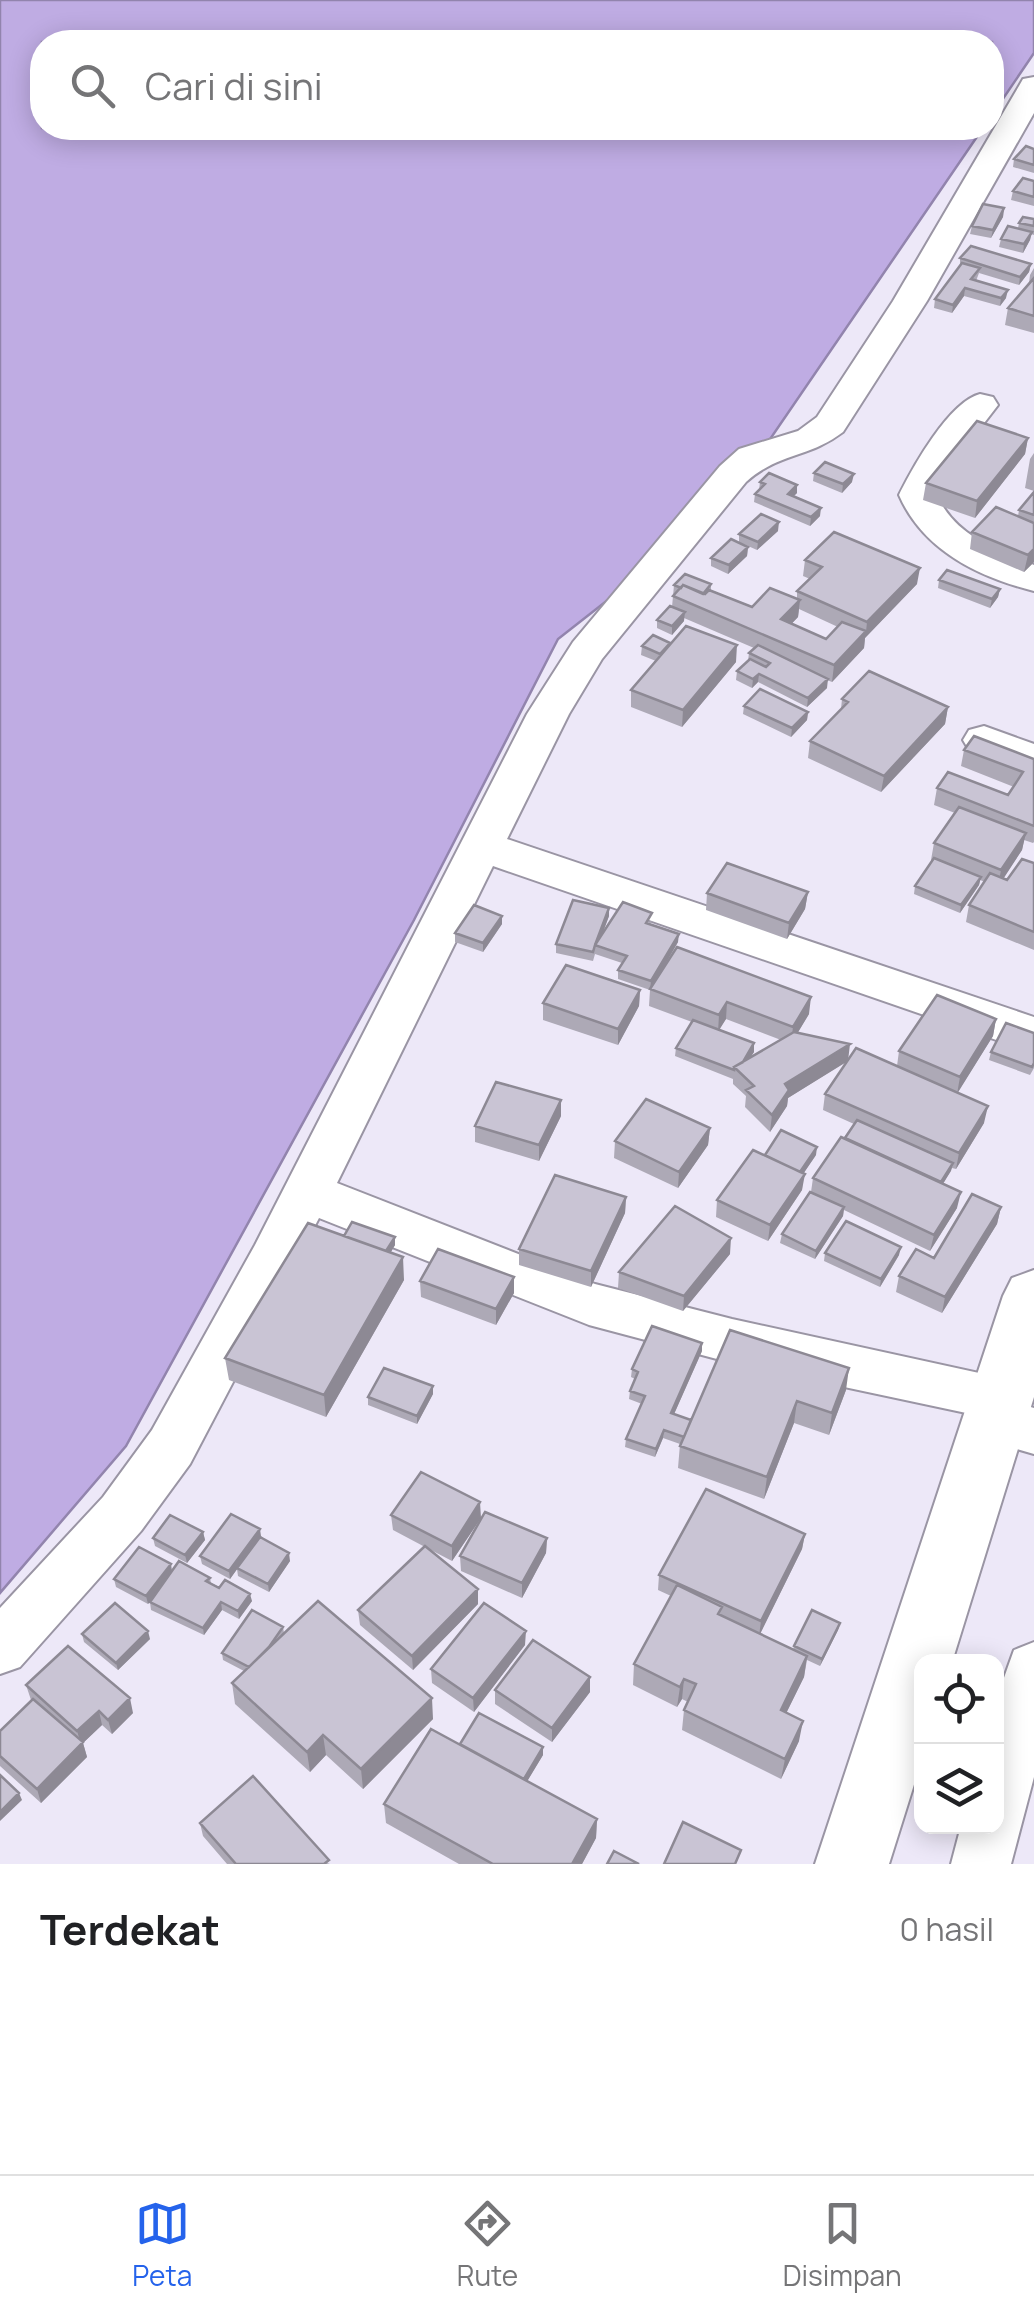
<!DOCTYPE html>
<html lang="id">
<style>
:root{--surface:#fff;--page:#f6f6f6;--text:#202124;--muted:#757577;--line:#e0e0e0;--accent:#2563eb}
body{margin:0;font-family:Manrope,sans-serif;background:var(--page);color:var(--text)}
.controls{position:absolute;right:30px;bottom:30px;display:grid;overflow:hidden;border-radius:20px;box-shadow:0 5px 25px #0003}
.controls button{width:90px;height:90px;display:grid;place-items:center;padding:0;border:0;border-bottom:2px solid var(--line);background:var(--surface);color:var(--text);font:50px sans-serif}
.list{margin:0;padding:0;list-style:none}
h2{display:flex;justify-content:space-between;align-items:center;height:130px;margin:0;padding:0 40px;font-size:42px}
h2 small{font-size:32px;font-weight:400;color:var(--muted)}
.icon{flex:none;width:55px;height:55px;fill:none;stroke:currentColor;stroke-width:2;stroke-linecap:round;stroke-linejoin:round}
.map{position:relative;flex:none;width:1034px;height:1864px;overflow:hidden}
.search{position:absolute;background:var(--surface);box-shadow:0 5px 25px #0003;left:30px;right:30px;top:30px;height:110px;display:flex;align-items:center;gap:25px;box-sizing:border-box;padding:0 35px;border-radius:40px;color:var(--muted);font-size:38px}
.sheet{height:310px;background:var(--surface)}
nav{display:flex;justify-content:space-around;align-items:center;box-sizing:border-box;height:140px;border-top:2px solid var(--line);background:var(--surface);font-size:28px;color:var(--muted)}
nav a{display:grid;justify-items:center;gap:5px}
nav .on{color:var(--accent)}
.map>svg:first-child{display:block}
</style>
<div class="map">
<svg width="1034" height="1864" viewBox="0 0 1034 1864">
<rect width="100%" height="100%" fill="#ede8f8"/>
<!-- water -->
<path fill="#bface3" stroke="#9284ad" stroke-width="2.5" d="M 0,0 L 1034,0 L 1034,53 L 992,115 L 992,42 L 42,42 L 42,128 L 983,128 L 764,448 L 632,581 L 558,639 L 414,920 L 126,1446 L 0,1593 Z"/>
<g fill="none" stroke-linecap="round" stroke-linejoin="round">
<!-- street casing -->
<g stroke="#9a95a4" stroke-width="4">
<path id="street" d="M 1034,77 L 1034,113 L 927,301 L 843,432 C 809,458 778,453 746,482 L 602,659 L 569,714 L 507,839 L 1034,1017 L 1034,1053 L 493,866 L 337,1183 L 595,1284 L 732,1319 L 1020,1382 L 1027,1398 L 1024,1405 L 1034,1408 L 1034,1454 L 975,1437 L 967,1421 L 971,1414 L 732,1363 L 589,1325 L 319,1218 L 190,1464 L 141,1531 L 20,1667 L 0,1674 L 0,1608 L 103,1497 L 152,1430 L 255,1245 L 527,714 L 573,642 L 720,466 L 739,449 L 798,431 L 817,417 L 893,301 L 1019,86 L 1023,79 Z
M 980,394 L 993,397 L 998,405 L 951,466 L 937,495 C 954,535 996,550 1034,565 L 1034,591 C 978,577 923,550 899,495 C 913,467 949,402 980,394 Z
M 984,726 L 1034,744 L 1034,774 L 969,750 L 963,740 L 969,730 Z
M 1034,1642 L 1034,1777 L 1011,1864 L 951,1864 L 961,1826 L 996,1826 L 996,1700 L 1014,1650 Z"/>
</g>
<!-- highway casing -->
<g stroke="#9a95a4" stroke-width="4">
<path id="highway" d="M 1034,1270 L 1034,1397 L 952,1662 L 922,1662 L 922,1759 L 889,1864 L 815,1864 L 1003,1296 L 1012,1278 Z"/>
</g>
<!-- street -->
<use href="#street" fill="#fff" fill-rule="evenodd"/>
<!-- highway -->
<use href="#highway" fill="#fff" fill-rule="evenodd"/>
</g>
<!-- wall -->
<path fill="#ada9b6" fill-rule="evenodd" d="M 1034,149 L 1034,173 L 1013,167 L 1014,159 Z
M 1034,181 L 1034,206 L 1011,200 L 1013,191 Z
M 1004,208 L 1003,217 L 991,238 L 970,234 L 972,226 Z
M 1034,219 L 1034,235 L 1031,234 L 1030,240 L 1023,253 L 999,247 L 1001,239 L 1018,228 L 1019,223 Z
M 960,258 L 1031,264 L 1029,272 L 1019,285 L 979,273 L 976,281 L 1006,298 L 1000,306 L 964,296 L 952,313 L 934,308 L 935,299 L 960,267 Z
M 1034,268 L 1034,333 L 1005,325 L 1008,308 L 1029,283 L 1030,275 Z
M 1028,438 L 1025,454 L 975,518 L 923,500 L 926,483 Z
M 1034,453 L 1034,491 L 1025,488 L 1030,459 Z
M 814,473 L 852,482 L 842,493 L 813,481 Z
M 760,482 L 797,485 L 797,493 L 794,496 L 820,516 L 810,526 L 754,502 L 755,494 L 759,490 Z
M 1034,492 L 1034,562 L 1024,572 L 970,549 L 972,532 L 1018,516 L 1019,510 Z
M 778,531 L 757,550 L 739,542 L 739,534 Z
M 748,547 L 747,556 L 728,574 L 711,566 L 711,558 Z
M 805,560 L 917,584 L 865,638 L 864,648 L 832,682 L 827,680 L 827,688 L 807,707 L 758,682 L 752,688 L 736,680 L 737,671 L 748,661 L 749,653 L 754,648 L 684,618 L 684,621 L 672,635 L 657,628 L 657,620 L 672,607 L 674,585 L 711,584 L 711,590 L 752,607 L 797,599 L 797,591 L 810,579 L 803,576 ZM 799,609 L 838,627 L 826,639 L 791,624 L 798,617 Z
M 939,580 L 1000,589 L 998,597 L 990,608 L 938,588 Z
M 670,643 L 736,662 L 682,727 L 631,707 L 631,690 L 656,661 L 641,655 L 642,646 Z
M 842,699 L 948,707 L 945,724 L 881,792 L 808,758 L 810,741 L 841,709 Z
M 744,706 L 808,712 L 807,720 L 791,737 L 743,714 Z
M 964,750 L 1034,759 L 1034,842 L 1033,843 L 1024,840 L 1022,850 L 1003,878 L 1007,880 L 1034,863 L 1034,950 L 966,922 L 969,905 L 985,882 L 980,880 L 979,885 L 960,913 L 914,894 L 915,886 L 933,861 L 931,860 L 934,843 L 955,813 L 934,805 L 937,788 L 1008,795 L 1014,787 L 961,766 Z
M 808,892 L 805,909 L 787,939 L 706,910 L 707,893 Z
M 609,908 L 609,916 L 602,934 L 652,921 L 650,924 L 678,942 L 660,974 L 809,1014 L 798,1032 L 848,1060 L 897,1066 L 899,1051 L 996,1019 L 993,1036 L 957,1093 L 984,1123 L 956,1169 L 952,1168 L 943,1184 L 957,1208 L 930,1251 L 844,1210 L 843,1216 L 815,1259 L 780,1243 L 782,1234 L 811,1192 L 813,1178 L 854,1124 L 823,1110 L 825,1094 L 847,1061 L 788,1098 L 787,1106 L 770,1132 L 745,1107 L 746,1096 L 733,1084 L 733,1079 L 675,1056 L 676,1048 L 692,1022 L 649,1006 L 650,990 L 618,979 L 618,970 L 622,963 L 595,954 L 593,961 L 556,953 L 556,944 ZM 726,1019 L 781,1040 L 749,1058 L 754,1052 L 754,1043 L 719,1029 Z
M 502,916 L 502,924 L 483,952 L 455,942 L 455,933 Z
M 640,990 L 639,1006 L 618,1045 L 543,1020 L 543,1003 Z
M 1034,1033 L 1034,1068 L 1030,1075 L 989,1060 L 991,1052 Z
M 561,1116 L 539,1161 L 475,1142 L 475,1126 Z
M 710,1128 L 708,1145 L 678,1188 L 614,1158 L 615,1141 Z
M 816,1155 L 803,1174 L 802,1190 L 768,1241 L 716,1217 L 717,1200 Z
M 626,1197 L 625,1213 L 591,1287 L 519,1265 L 519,1249 Z
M 1001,1207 L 997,1224 L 942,1313 L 896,1292 L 899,1276 L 934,1258 Z
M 344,1236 L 395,1237 L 395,1245 L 390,1253 L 404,1280 L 326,1417 L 229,1380 L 225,1358 Z
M 825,1253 L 899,1255 L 880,1287 L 824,1261 Z
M 730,1254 L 683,1311 L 618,1288 L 619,1272 Z
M 514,1277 L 514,1293 L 496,1325 L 421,1297 L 420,1281 Z
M 702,1351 L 674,1414 L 691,1420 L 846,1390 L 829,1435 L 794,1423 L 764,1499 L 678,1468 L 680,1444 L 663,1438 L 655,1457 L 625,1447 L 626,1439 L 642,1404 L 629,1399 L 630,1391 L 635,1379 L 631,1377 L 632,1369 Z
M 433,1386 L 433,1394 L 417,1424 L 368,1405 L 368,1397 Z
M 391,1515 L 481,1518 L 452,1561 L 429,1549 L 478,1589 L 478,1604 L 413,1670 L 360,1625 L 358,1610 L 425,1547 L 393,1530 Z
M 203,1532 L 205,1540 L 187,1563 L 155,1546 L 153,1538 Z
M 805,1534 L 802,1549 L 760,1634 L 793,1650 L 794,1646 L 840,1623 L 838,1630 L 820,1666 L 807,1660 L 804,1677 L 786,1713 L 799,1741 L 781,1779 L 682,1730 L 684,1710 L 688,1702 L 682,1699 L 677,1707 L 633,1685 L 634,1664 L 671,1596 L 658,1590 L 659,1575 Z
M 261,1536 L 290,1561 L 269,1592 L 238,1576 L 237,1569 L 230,1579 L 202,1564 L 200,1556 Z
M 547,1538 L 546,1553 L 522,1598 L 461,1571 L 460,1556 Z
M 172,1571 L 210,1578 L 211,1583 L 252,1601 L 239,1619 L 222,1610 L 204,1635 L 151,1610 L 150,1602 L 148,1604 L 116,1587 L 114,1579 Z
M 283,1627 L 284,1633 L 433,1719 L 363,1789 L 326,1755 L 310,1772 L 235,1704 L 232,1683 L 244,1671 L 223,1660 L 222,1653 Z
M 82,1634 L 150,1639 L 118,1670 L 84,1642 Z
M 525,1645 L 474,1712 L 432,1683 L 431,1669 Z
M 590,1677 L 590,1692 L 552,1742 L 495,1704 L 495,1690 Z
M 26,1685 L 133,1713 L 112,1734 L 102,1725 L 83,1743 L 87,1757 L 41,1803 L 0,1766 L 0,1731 L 31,1700 Z
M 460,1744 L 543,1755 L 527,1781 L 597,1819 L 596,1838 L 582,1864 L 459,1864 L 386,1823 L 384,1804 Z
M 200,1823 L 330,1864 L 227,1864 L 203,1836 Z"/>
<!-- shaded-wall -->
<path fill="#8d8994" d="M 1004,208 L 1003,217 L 991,238 L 993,230 Z
M 1032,232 L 1030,240 L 1023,253 L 1024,244 Z
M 1031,264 L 1029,272 L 1019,285 L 1020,277 Z
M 965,288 L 964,296 L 952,313 L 953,305 Z
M 1008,290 L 1006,298 L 1000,306 L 1001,298 Z
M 1028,438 L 1025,454 L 975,518 L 977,501 Z
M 854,474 L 852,482 L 842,493 L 843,484 Z
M 797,485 L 797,493 L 787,502 L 788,494 Z
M 821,508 L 820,516 L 810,526 L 811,517 Z
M 779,522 L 778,531 L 757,550 L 758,542 Z
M 748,547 L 747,556 L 728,574 L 729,565 Z
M 1034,549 L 1034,562 L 1024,572 L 1028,555 Z
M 920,568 L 917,584 L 865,638 L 864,648 L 832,682 L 834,665 L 866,632 L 867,622 Z
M 1000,589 L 998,597 L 990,608 L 992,599 Z
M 800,600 L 798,617 L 780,636 L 781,619 Z
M 685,612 L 684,621 L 672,635 L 672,626 Z
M 737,645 L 736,662 L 682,727 L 683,710 Z
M 759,674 L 758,682 L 752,688 L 753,679 Z
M 828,679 L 827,688 L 807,707 L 808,698 Z
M 948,707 L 945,724 L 881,792 L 884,776 Z
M 808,712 L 807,720 L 791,737 L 792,728 Z
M 1026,833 L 1022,850 L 998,887 L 1001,870 Z
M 981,877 L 979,885 L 960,913 L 961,905 Z
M 808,892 L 805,909 L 787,939 L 789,923 Z
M 609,908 L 609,916 L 598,946 L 595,945 Z
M 502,916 L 502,924 L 483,952 L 483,943 Z
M 679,934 L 678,942 L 650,990 L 651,981 Z
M 640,990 L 639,1006 L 618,1045 L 618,1029 Z
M 811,997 L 809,1014 L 791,1044 L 793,1027 Z
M 727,1002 L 726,1019 L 718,1032 L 719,1015 Z
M 996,1019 L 993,1036 L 957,1094 L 960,1077 Z
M 754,1043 L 754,1052 L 741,1073 L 738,1070 Z
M 850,1044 L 848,1061 L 788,1098 L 787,1106 L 770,1132 L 772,1115 L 785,1084 Z
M 561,1100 L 561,1116 L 539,1161 L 539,1145 Z
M 988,1106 L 984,1123 L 956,1169 L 959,1153 Z
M 710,1128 L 708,1145 L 678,1188 L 679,1172 Z
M 817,1147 L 816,1155 L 799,1180 L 800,1172 Z
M 953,1163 L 951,1171 L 939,1190 L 941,1182 Z
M 805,1174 L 802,1190 L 768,1241 L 770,1225 Z
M 961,1192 L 957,1208 L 930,1251 L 934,1235 Z
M 626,1197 L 625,1213 L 591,1287 L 591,1271 Z
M 844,1207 L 843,1216 L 815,1259 L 816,1251 Z
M 1001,1207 L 997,1224 L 942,1313 L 945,1297 Z
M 395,1237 L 395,1245 L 380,1271 L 379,1263 Z
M 731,1238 L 730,1254 L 683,1311 L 684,1296 Z
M 901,1247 L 899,1255 L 880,1287 L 881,1279 Z
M 403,1257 L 404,1280 L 326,1417 L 324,1395 Z
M 514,1277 L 514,1293 L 496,1325 L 496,1309 Z
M 702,1343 L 702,1351 L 671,1421 L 671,1413 Z
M 849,1368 L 846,1390 L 829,1435 L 832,1413 Z
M 433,1386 L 433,1394 L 417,1424 L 417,1416 Z
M 797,1401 L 794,1423 L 764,1499 L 767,1477 Z
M 664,1430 L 663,1438 L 655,1457 L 656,1449 Z
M 480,1502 L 481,1518 L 452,1561 L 452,1546 Z
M 260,1529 L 261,1536 L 230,1579 L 229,1571 Z
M 203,1532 L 205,1540 L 187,1563 L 185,1555 Z
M 805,1534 L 802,1549 L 759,1636 L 761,1621 Z
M 547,1538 L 546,1553 L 522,1598 L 522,1583 Z
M 289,1553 L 290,1561 L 269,1592 L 268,1584 Z
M 171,1564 L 172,1571 L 148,1604 L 146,1596 Z
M 478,1589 L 478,1604 L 413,1670 L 412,1656 Z
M 250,1594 L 252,1601 L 239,1619 L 238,1611 Z
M 221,1602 L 222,1610 L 204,1635 L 203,1628 Z
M 840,1623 L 838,1630 L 820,1666 L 822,1659 Z
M 148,1631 L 150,1639 L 118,1670 L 116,1663 Z
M 526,1631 L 525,1645 L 474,1712 L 473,1698 Z
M 807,1656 L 804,1677 L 778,1730 L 781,1710 Z
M 590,1677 L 590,1692 L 552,1742 L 552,1728 Z
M 684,1679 L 682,1699 L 677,1707 L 680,1687 Z
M 130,1698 L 133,1713 L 112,1734 L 108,1720 Z
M 432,1698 L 433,1719 L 363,1789 L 361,1769 Z
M 99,1711 L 102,1725 L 83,1743 L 87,1757 L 41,1803 L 37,1789 L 81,1744 L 77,1731 Z
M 803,1721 L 799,1741 L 781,1779 L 785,1759 Z
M 323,1735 L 326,1755 L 310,1772 L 307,1752 Z
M 543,1747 L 543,1755 L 522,1790 L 522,1783 Z
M 19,1793 L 22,1800 L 0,1821 L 0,1812 Z
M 597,1819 L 596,1838 L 582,1864 L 572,1864 Z"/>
<!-- building -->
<path fill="#c9c4d4" stroke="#8d8994" stroke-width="2.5" d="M 1026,146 L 1034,149 L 1034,165 L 1014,159 Z
M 1023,178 L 1034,181 L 1034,197 L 1013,191 Z
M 983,204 L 1004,208 L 993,230 L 972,226 Z
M 1023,217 L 1034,219 L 1034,226 L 1019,223 Z
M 1008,226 L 1032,232 L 1024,244 L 1001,239 Z
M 971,246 L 1031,264 L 1020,277 L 960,258 Z
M 962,263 L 980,268 L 971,279 L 1008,290 L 1001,298 L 965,288 L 953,305 L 935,299 Z
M 1034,278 L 1034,316 L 1008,308 Z
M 977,421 L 1028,438 L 977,501 L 926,483 Z
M 825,462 L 854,474 L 843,484 L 814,473 Z
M 769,473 L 797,485 L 788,494 L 821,508 L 811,517 L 755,494 L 765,484 L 760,482 Z
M 1034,492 L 1034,515 L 1019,510 Z
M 996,507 L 1034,523 L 1034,549 L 1028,555 L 972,532 Z
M 761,514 L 779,522 L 758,542 L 739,534 Z
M 834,532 L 920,568 L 867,622 L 797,591 L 822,567 L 805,560 Z
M 731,539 L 748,547 L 729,565 L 711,558 Z
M 947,570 L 1000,589 L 992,599 L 939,580 Z
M 685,574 L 711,584 L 703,594 L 683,585 L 681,588 L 674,585 Z
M 683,585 L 705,594 L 709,590 L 752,607 L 770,588 L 800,600 L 781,619 L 826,639 L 842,622 L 866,631 L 834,665 L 673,596 Z
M 670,606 L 685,612 L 672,626 L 657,620 Z
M 686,626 L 737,645 L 683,710 L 631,690 Z
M 653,635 L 670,643 L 660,654 L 642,646 Z
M 758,645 L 828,679 L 808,698 L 759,674 L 753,679 L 737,671 L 750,659 L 766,667 L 770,663 L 749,653 Z
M 869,671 L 948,707 L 884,776 L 810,741 L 848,702 L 842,699 Z
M 760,689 L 808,712 L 792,728 L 744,706 Z
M 974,736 L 1034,759 L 1034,826 L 937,788 L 948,772 L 1008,795 L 1023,772 L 964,750 Z
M 959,807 L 1026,833 L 1001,870 L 934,843 Z
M 934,858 L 981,877 L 961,905 L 915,886 Z
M 1022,859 L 1034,863 L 1034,932 L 969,905 L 990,873 L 1007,880 Z
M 727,863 L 808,892 L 789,923 L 707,893 Z
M 573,900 L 609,908 L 595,945 L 623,902 L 652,913 L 646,923 L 679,934 L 651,981 L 618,970 L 627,956 L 595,945 L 593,952 L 556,944 Z
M 474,905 L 502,916 L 483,943 L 455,933 Z
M 677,947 L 811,997 L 793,1027 L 727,1002 L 719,1015 L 650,989 Z
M 566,965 L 640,990 L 618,1029 L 543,1003 Z
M 937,995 L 996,1019 L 960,1077 L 899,1051 Z
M 693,1020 L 754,1043 L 743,1062 L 734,1067 L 734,1070 L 676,1048 Z
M 1006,1023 L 1034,1033 L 1034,1063 L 1032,1067 L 991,1052 Z
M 794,1032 L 850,1044 L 785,1084 L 789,1090 L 772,1115 L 746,1090 L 754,1086 L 734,1067 Z
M 856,1048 L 988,1106 L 959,1153 L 825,1094 Z
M 496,1082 L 561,1100 L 539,1145 L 475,1126 Z
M 646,1099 L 710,1128 L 679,1172 L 615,1141 Z
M 857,1120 L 953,1163 L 941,1182 L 845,1138 Z
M 781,1130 L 817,1147 L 800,1172 L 765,1155 Z
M 841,1137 L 961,1192 L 934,1235 L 813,1178 Z
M 753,1150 L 805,1174 L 770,1225 L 717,1200 Z
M 555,1175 L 626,1197 L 591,1271 L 519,1249 Z
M 810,1192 L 844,1207 L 816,1251 L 782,1234 Z
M 972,1194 L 1001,1207 L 945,1297 L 899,1276 L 916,1249 L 934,1258 Z
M 675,1206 L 731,1238 L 684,1296 L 619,1272 Z
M 846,1221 L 901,1247 L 881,1279 L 825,1253 Z
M 352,1222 L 395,1237 L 386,1251 L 344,1236 Z
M 308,1223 L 403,1257 L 324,1395 L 225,1358 Z
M 438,1249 L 514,1277 L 496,1309 L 420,1281 Z
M 652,1326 L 702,1343 L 671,1413 L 691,1420 L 684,1437 L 664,1430 L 656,1449 L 626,1439 L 645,1396 L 630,1391 L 638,1372 L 632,1369 Z
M 730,1330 L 849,1368 L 832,1413 L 797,1401 L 767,1477 L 680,1446 Z
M 384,1368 L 433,1386 L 417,1416 L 368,1397 Z
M 421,1472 L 480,1502 L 452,1546 L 391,1515 Z
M 706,1489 L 805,1534 L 761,1621 L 659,1575 Z
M 485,1512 L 547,1538 L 522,1583 L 460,1556 Z
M 231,1514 L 260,1529 L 229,1571 L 200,1556 Z
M 170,1515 L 203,1532 L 185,1555 L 153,1538 Z
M 260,1537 L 289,1553 L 268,1584 L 237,1568 Z
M 425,1546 L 478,1589 L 412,1656 L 358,1610 Z
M 139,1547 L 171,1564 L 146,1596 L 114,1579 Z
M 179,1561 L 210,1578 L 206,1581 L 219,1588 L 225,1580 L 250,1594 L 238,1611 L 221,1602 L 203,1628 L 150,1602 Z
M 677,1585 L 722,1607 L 718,1614 L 807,1656 L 781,1710 L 803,1721 L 785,1759 L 684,1710 L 696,1684 L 684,1679 L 680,1687 L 634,1664 Z
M 318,1601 L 432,1698 L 361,1769 L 323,1735 L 307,1752 L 232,1683 Z
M 115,1603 L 148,1631 L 116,1663 L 82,1634 Z
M 484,1603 L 526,1631 L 473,1698 L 431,1669 Z
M 252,1610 L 283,1627 L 269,1647 L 249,1667 L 222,1653 Z
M 812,1610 L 840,1623 L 822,1659 L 794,1646 Z
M 533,1640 L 590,1677 L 552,1728 L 495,1690 Z
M 68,1646 L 130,1698 L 108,1720 L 99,1711 L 77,1731 L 26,1685 Z
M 33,1699 L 83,1742 L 37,1789 L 0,1756 L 0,1731 Z
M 479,1713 L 543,1747 L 524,1779 L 460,1744 Z
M 431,1729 L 597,1819 L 572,1864 L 493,1864 L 384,1804 Z
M 0,1775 L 19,1793 L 0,1812 Z
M 253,1776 L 329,1860 L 324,1864 L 236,1864 L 200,1823 Z
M 683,1822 L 741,1850 L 735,1864 L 664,1864 Z
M 614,1851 L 639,1864 L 607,1864 Z"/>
</svg>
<div class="controls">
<button><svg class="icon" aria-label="locate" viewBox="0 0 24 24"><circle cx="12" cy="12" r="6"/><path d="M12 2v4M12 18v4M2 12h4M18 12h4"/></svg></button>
<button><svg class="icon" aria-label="layers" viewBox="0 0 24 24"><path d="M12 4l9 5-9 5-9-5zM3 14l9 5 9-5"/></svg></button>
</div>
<div class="search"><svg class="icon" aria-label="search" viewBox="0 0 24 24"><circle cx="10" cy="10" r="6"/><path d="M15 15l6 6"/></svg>Cari di sini</div>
</div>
<section class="sheet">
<h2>Terdekat<small>0 hasil</small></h2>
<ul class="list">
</ul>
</section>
<nav>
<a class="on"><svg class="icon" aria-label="map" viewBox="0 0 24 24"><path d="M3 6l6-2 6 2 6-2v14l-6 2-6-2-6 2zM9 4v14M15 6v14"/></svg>Peta</a>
<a><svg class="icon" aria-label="directions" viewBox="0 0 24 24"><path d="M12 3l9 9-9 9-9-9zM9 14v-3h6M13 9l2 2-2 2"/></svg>Rute</a>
<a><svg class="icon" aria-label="saved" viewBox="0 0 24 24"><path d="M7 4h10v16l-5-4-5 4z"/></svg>Disimpan</a>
</nav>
